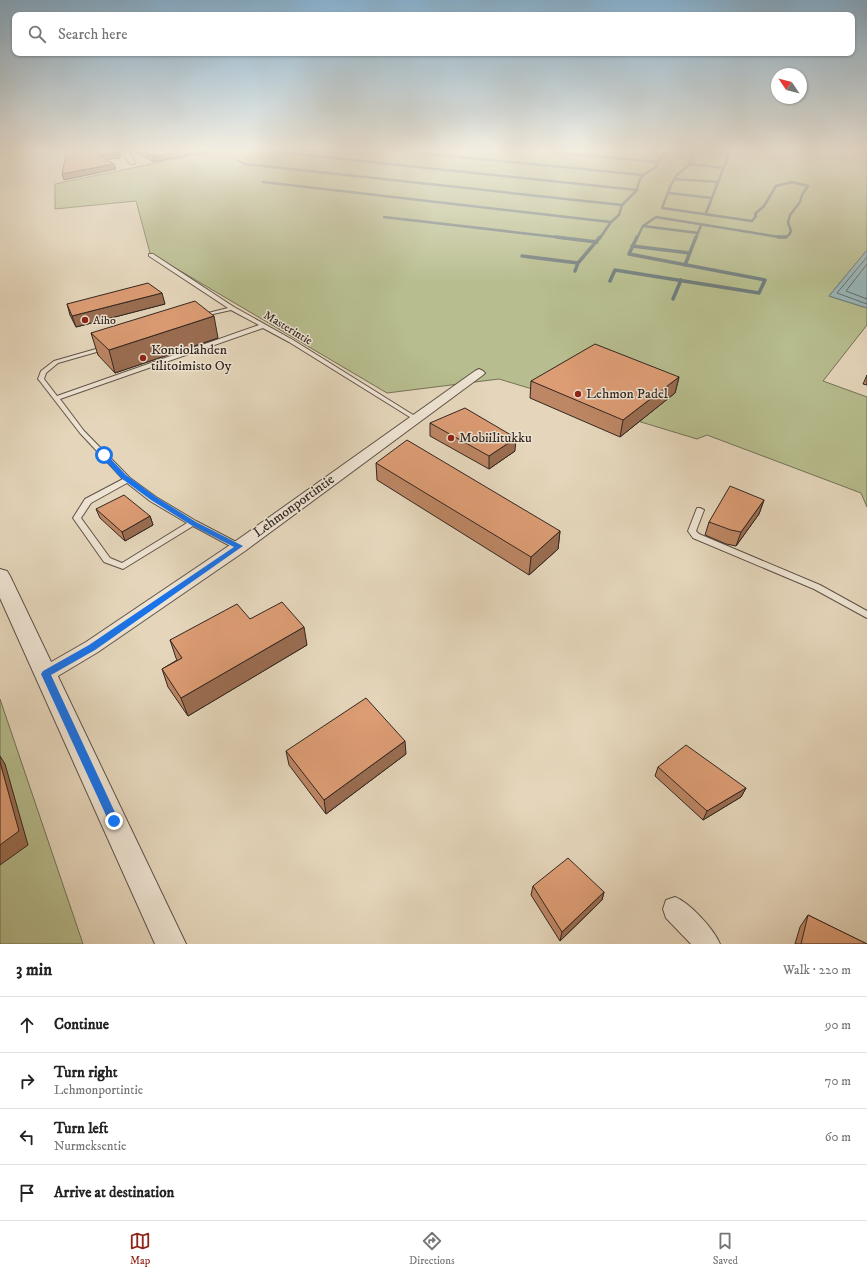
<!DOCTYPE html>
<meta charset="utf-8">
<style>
:root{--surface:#fff;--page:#f2f2f2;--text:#222;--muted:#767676;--line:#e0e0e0;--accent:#8f2418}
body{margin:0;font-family:"IM FELL DW Pica",serif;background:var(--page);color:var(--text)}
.compass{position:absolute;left:771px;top:68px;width:36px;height:36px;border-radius:50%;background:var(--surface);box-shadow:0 1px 3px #0004;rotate:305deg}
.stop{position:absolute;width:12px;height:12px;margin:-9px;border:3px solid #1a73e8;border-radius:50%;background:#fff}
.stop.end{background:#1a73e8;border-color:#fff;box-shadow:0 1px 4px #0008}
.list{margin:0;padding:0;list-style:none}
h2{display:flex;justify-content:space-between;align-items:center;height:52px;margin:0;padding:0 16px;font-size:17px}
h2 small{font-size:13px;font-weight:400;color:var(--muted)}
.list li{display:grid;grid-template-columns:26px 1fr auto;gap:12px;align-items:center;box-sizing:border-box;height:56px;padding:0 16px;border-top:1px solid var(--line)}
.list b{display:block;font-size:15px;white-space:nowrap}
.list p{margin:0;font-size:13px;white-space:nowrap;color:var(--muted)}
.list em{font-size:13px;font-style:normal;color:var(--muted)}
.icon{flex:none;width:22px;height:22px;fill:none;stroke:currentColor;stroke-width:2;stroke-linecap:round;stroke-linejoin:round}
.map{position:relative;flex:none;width:867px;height:944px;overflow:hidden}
.search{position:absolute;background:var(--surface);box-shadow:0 1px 3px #0004;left:12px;right:12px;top:12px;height:44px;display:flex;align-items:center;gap:10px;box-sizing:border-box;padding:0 14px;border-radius:8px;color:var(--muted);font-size:15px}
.sheet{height:276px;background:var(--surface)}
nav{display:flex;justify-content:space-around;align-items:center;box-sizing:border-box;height:56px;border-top:1px solid var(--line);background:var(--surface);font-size:11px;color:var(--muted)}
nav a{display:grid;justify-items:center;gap:2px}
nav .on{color:var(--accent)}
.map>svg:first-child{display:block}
</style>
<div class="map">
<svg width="867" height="944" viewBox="0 0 867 944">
<rect width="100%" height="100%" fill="#e5d6bb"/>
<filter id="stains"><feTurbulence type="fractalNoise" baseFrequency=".005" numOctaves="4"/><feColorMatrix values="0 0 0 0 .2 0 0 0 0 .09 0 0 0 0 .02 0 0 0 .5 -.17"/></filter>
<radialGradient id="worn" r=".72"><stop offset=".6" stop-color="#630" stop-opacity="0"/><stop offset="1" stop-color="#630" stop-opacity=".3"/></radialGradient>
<!-- green -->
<path fill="#b7bd8e" stroke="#747258" d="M 214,151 L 867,151 L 867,250 L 829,296 L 867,308 L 867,325 L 823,381 L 867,397 L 867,507 L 861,493 L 707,435 L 697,439 L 499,379 L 387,393 L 150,253 L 136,201 L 55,209 L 55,184 Z
M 0,699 L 83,944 L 0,944 Z"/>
<!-- water -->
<path fill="#99b7ba" stroke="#707d7d" d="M 867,250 L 867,308 L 829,296 Z"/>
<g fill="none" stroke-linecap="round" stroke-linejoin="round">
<!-- shore -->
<path stroke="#666e6e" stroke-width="1" d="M 867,257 L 837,293 L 867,304
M 867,264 L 846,291 L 867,299"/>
<!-- stream-far1 -->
<path stroke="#707d7d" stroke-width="2.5" d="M 266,151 L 637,190
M 399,151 L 643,175
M 537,151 L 658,162
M 238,160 L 244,164 L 622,205
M 689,164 L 724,168
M 675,179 L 718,182
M 263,182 L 611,222
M 669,193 L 712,198
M 706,213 L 729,154
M 384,217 L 565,238
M 643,226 L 698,233
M 600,238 L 611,222 L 619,215 L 622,205 L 637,190 L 639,181 L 643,175 L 656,167 L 656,164 L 667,151
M 637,238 L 643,226 L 656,217 L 779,237 C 785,238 789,237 791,231 L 788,222 L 790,215 L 800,202 L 802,195 L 808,186 L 792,182 L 776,186 L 764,206 L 755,214 L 756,216 L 752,221 L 662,208 L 671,185 L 677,175 L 689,165 L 694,151 L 742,154 L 741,151
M 696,238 L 701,225"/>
<!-- stream -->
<path stroke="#707d7d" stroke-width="3.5" d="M 556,237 L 597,242
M 778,237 L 786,237
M 632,246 L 690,253
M 522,256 L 578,263
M 685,265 L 696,237
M 575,271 L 578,263 L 600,237
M 610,281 L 615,270 L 759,293 L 765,280 L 629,254 L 637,237
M 673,299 L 681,280"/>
<!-- service casing -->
<g stroke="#5f5248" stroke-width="2">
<path id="service" d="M 149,254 L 153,254 L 234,307 L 293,340 L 418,418 L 417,419 L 413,419 L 289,342 L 263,328 L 60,399 L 84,431 L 130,478 L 156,497 L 196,521 L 242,545 L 243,547 L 242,549 L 236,549 L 193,526 L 123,569 L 104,562 L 73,518 L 85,499 L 123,479 L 80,433 L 39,380 L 38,379 L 41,371 L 54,361 L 103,347 L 107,347 L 107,349 L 58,363 L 46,373 L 44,379 L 57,396 L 259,325 L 231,310 L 200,317 L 200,315 L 228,308 L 149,256 ZM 127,483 L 150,501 L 187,523 L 122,563 L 110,558 L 81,518 L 91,503 Z
M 697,508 L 700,508 L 704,510 L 696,531 L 699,534 L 820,585 L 867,611 L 867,618 L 814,589 L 693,538 L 688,531 Z"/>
</g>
<!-- minor casing -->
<g stroke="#5f5248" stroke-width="2">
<path id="minor" d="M 122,151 L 128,151 L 135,163 L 134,164 L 130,164 Z
M 479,369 L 483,371 L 485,373 L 483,375 L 245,551 L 98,652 L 53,679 L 46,682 L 39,679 L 37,674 L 39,669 L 86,642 L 233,543 L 475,371 Z
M 675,897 C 690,903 714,929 720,944 L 691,944 L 666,918 L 663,909 L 666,900 Z"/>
</g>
<!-- tertiary casing -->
<g stroke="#5f5248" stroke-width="2">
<path id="tertiary" d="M 0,569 L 7,571 L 10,576 L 186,944 L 155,944 L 0,598 Z"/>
</g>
<!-- service -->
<use href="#service" fill="#eee4d3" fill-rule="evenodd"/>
<!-- minor -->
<use href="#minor" fill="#eee4d3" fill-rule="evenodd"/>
<!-- tertiary -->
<use href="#tertiary" fill="#eee4d3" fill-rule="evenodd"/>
</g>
<!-- wall -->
<path fill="#bd8664" stroke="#322621" d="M 134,151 L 208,151 L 154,162 Z
M 67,304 L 165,304 L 76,327 L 70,315 Z
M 91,333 L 218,338 L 115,373 L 98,355 Z
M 867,375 L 867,385 L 863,384 Z
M 679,377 L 675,393 L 620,437 L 530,398 L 531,381 Z
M 430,423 L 515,451 L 489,469 L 430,436 Z
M 376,463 L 560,531 L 558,549 L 529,575 L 377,480 Z
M 764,500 L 759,514 L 736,546 L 726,544 L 705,535 L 709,522 Z
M 96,509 L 150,516 L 153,525 L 125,541 L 100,518 Z
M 250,619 L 307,645 L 188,716 L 168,687 L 162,669 L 177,660 L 176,658 L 170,640 Z
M 286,751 L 406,754 L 326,814 L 289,765 Z
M 658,767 L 746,788 L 741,797 L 703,820 L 655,776 Z
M 533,886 L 604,892 L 602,900 L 560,941 L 531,895 Z
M 808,915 L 867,944 L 795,944 L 800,927 Z"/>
<!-- shaded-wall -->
<path fill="#9a6d51" stroke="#322621" d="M 120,151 L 120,158 L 101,160 L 99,155 Z
M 181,151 L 208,151 L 154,162 L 153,157 Z
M 114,164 L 116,169 L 64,180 L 62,174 Z
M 162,293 L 165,304 L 76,327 L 72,316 Z
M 214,316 L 218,338 L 115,373 L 109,350 Z
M 679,377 L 675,393 L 620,437 L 623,420 Z
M 516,438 L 515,451 L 489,469 L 489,456 Z
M 764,500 L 759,514 L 736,546 L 741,532 Z
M 150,516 L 153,525 L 125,541 L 122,532 Z
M 560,531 L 558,549 L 529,575 L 531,557 Z
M 304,627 L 307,645 L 188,716 L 181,698 Z
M 405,741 L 406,754 L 326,814 L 324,800 Z
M 0,756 L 5,764 L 28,845 L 0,865 Z
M 746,788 L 741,797 L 703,820 L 707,811 Z
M 604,892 L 602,900 L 560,941 L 562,932 Z"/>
<!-- building -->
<path fill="#dc9c74" stroke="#322621" d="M 67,151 L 119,151 L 119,153 L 99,155 L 114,164 L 62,174 Z
M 142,151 L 181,151 L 153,157 Z
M 148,283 L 162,293 L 72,316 L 67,304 Z
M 195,301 L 214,316 L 109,350 L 91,333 Z
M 595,344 L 679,377 L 623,420 L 531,381 Z
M 465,408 L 516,438 L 489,456 L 430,423 Z
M 407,440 L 560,531 L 531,557 L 376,463 Z
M 730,486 L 764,500 L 741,532 L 731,530 L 709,522 Z
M 124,495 L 150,516 L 122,532 L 96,509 Z
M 282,602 L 304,627 L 181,698 L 162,669 L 182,658 L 170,640 L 237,604 L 250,619 Z
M 366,698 L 405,741 L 324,800 L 286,751 Z
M 686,745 L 746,788 L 707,811 L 658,767 Z
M 0,762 L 19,831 L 0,845 Z
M 568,858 L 604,892 L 562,932 L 533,886 Z
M 808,915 L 867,944 L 801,944 Z"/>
<!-- sky -->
<linearGradient id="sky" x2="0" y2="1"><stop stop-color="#88b5d6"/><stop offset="0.53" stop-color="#f3ede0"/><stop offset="1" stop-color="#f3ede0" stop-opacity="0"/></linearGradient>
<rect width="867" height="283" fill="url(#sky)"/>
<!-- route -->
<path fill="#1a73e8" d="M 102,454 L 106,454 L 126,475 L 156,497 L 196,522 L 243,546 L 95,650 L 51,675 L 119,821 L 118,824 L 114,826 L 110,824 L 41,674 L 43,671 L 89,645 L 234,547 L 191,525 L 151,500 L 121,478 L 102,457 Z"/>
<!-- markers -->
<g fill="#8f2418" stroke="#eee4d3" stroke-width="1.5">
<circle cx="85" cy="320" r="4"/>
<circle cx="143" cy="358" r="4"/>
<circle cx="578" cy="394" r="4"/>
<circle cx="451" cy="438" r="4"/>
</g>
<g text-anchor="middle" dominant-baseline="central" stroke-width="3" stroke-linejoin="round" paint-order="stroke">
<!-- far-poi labels -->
<g font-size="12" fill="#322621" stroke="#eee4d3" text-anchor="start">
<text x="93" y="320">Aiho</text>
</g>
<!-- far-street labels -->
<g font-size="12" fill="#322621" stroke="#eee4d3">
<text transform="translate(288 328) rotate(31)">Masterintie</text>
</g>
<!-- poi labels -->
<g font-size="14" fill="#322621" stroke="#eee4d3" text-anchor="start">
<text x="151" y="350">Kontiolahden<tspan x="151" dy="16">tilitoimisto Oy</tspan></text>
<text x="586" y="394">Lehmon Padel</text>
<text x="459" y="438">Mobiilitukku</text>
</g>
<!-- street labels -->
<g font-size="14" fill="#322621" stroke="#eee4d3">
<text transform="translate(294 506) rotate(-36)">Lehmonportintie</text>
</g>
</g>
<rect width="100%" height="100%" filter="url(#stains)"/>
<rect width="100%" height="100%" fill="url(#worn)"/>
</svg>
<svg class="compass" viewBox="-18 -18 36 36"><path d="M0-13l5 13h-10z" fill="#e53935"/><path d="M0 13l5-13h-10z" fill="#767676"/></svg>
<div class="stop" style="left:104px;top:455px"></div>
<div class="stop end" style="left:114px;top:821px"></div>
<div class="search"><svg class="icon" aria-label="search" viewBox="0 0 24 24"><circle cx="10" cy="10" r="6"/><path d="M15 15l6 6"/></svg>Search here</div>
</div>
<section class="sheet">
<h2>3 min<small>Walk · 220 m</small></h2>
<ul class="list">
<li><svg class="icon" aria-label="ahead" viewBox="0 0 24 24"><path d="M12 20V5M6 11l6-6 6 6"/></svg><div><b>Continue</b></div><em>90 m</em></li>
<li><svg class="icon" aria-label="right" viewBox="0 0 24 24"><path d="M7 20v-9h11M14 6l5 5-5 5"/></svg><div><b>Turn right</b><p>Lehmonportintie</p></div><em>70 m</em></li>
<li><svg class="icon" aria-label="left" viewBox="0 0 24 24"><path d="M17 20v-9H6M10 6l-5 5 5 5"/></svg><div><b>Turn left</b><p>Nurmeksentie</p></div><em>60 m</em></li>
<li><svg class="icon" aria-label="arrive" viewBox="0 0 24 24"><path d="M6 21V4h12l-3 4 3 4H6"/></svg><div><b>Arrive at destination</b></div></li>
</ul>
</section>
<nav>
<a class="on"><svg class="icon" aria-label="map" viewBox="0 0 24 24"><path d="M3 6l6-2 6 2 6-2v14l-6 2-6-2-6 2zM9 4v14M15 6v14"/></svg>Map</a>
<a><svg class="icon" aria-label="directions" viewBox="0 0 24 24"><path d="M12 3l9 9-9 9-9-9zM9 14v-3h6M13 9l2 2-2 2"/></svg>Directions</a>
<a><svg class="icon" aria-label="saved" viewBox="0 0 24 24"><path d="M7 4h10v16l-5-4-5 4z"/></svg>Saved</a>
</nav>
